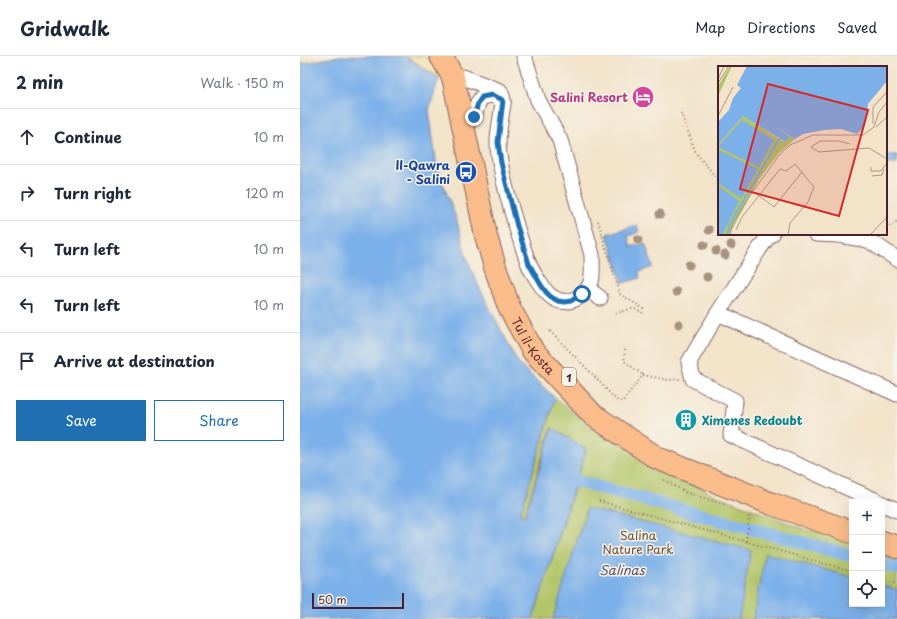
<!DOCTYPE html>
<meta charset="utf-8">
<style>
:root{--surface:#fff;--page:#f6f6f7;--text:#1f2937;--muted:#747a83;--line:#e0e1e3;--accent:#1f6fb2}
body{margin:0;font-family:"Playpen Sans",sans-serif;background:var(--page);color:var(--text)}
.controls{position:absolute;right:12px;bottom:12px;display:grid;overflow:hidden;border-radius:0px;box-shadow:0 4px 16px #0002}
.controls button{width:36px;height:36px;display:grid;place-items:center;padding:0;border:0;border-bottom:1px solid var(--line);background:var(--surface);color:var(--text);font:20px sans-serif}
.scale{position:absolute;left:12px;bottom:10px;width:92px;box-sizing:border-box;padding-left:4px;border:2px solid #4a1f2b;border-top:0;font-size:11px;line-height:14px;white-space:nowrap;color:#4a1f2b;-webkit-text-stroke:3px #f7f3e8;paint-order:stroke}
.stop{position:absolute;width:12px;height:12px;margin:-9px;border:3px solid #1f6fb2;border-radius:50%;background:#fff}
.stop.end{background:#1f6fb2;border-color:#fff;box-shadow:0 1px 4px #0008}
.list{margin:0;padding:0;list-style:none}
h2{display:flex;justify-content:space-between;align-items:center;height:52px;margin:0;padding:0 16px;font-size:17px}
h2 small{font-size:13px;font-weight:400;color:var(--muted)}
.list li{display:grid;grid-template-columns:26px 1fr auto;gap:12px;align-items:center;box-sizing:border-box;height:56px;padding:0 16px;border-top:1px solid var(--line)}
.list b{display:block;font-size:15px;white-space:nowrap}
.list em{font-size:13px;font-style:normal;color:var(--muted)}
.actions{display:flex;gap:8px;padding:12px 16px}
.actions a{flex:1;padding:9px 0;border:1px solid var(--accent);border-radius:0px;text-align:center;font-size:14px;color:var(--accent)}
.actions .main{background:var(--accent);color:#fff}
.icon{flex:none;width:22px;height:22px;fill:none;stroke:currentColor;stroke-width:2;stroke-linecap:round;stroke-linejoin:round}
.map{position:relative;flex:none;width:597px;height:563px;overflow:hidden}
header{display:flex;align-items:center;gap:24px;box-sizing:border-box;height:56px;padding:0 20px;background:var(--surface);border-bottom:1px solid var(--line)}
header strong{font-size:19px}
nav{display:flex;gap:22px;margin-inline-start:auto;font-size:14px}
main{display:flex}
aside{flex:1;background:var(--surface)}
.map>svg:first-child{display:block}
</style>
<header>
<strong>Gridwalk</strong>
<nav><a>Map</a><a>Directions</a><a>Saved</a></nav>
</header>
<main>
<aside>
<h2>2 min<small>Walk · 150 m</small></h2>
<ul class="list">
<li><svg class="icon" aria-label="ahead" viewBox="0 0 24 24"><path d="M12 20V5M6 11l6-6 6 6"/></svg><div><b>Continue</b></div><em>10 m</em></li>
<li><svg class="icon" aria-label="right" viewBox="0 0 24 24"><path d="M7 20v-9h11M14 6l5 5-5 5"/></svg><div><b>Turn right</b></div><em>120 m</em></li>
<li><svg class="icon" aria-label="left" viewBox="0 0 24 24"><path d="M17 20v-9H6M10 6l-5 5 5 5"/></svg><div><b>Turn left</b></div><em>10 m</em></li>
<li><svg class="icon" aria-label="left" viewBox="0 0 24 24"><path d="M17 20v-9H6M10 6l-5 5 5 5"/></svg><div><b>Turn left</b></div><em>10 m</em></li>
<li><svg class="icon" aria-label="arrive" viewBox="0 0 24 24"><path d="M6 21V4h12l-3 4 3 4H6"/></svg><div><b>Arrive at destination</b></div></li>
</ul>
<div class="actions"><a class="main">Save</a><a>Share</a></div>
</aside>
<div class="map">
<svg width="597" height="563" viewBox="0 0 597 563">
<rect width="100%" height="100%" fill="#f7f3e8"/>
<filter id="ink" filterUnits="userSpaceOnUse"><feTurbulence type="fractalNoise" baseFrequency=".025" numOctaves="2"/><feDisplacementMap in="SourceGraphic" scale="8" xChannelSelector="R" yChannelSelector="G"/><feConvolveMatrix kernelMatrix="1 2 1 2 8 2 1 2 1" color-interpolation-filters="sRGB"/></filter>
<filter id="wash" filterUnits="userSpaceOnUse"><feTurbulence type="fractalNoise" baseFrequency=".012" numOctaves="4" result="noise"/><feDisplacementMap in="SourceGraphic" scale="16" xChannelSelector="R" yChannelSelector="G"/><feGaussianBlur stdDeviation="0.9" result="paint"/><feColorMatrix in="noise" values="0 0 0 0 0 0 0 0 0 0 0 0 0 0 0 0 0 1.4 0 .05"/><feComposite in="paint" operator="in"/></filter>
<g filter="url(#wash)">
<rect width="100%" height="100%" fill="#f2e3c9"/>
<!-- green -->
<path fill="#b2c569" stroke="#7e724a" d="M 255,342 L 296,375 L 298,371 L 348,406 L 413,438 L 509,475 L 515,472 L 552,484 L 552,548 L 582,548 L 582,494 L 597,499 L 597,563 L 233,563 L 287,393 L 251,372 L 224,460 L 220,459 Z"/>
<!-- sand -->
<path fill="#eeda9e" stroke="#9c7c64" d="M 106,0 L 124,0 L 138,12 L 140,22 Z"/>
<!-- water -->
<path fill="#7cb0e9" stroke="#63688a" d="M 40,0 L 104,0 L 139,23 L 136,31 L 129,54 L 137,112 L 156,162 L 167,203 L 180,233 L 218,307 L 255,342 L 220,459 L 225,460 L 252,372 L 286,393 L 233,563 L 0,563 L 0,8 Z
M 586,99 L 597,99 L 597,108 L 586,108 Z
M 337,169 L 339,176 L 328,180 L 331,191 L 345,187 L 353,211 L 339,216 L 340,222 L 323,227 L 307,178 Z
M 287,452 L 451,494 L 439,563 L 253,563 Z
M 465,497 L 552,521 L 552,548 L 582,548 L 582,529 L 597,534 L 597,563 L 453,563 Z"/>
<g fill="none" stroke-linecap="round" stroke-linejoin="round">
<!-- canal -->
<path stroke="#7cb0e9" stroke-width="13" d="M 276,425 L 552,500
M 582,508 L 597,512"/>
</g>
</g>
<g filter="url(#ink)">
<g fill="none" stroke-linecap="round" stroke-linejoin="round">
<!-- minor casing -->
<g stroke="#856462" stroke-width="17">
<path id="minor" d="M 163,21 L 200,35 C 201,38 203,41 203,44 C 204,47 203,50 202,53 C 201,64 198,75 198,86 C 198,103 203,121 207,137 C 213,160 220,184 228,206 C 232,216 244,236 252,241 C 266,252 286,241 291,226 C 293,218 292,208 292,199 L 260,84 L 238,44 L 224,0
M 174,61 L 178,47 L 182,41 L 192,39 L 202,44
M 472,178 L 470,178 L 460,192 L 418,257 L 389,306 L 393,323 L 435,345 L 431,379 L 579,446
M 516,178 L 539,179 L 568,184 L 597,203
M 288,233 L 300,242
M 418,257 L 597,338
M 582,448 L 597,454"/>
</g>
<!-- highway casing -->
<g stroke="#856462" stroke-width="24">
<g id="highway">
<path id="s1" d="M 141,0 L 153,21 L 186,180 L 195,211 L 209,251 L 233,295 L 293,359 L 357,402 L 472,448 L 552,476"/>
<path d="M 582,486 L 597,491"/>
</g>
</g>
<!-- path -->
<path stroke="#856462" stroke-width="2" stroke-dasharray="1 3" stroke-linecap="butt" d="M 381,57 L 396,97 L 419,125
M 298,165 L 320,238 L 344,253 L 342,257 L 335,253 L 330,253 L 314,258
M 586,173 L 597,165
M 250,275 L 297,323 L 316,344 L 322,346 L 343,319 L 368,324 L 380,323
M 325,294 L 324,305 L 343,319
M 364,424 L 385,436 L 426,449
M 299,445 L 552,515
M 446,485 L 450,457
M 582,524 L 597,528"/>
<!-- minor -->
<use href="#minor" stroke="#fff" stroke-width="15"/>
<!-- highway -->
<use href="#highway" stroke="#f9bc8a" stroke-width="22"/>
</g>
<!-- trees -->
<g fill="#a7937d">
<circle cx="360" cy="158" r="4.5"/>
<circle cx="409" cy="174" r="4.5"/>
<circle cx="338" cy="184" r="4.5"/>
<circle cx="404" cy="189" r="4.5"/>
<circle cx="431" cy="189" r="4.5"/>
<circle cx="416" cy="195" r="4.5"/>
<circle cx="425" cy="199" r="4.5"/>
<circle cx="389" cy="209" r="4.5"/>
<circle cx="407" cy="221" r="4.5"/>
<circle cx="376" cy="236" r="4.5"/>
<circle cx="379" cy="268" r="4.5"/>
</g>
</g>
<g fill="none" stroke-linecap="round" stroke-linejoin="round" filter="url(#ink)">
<!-- route -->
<path stroke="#1f6fb2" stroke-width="5" d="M 174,61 L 178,47 L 182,41 L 192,39 L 203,44 L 198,86 L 201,107 L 217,170 L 229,208 L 241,229 L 246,236 L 251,241 L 258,245 L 265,246 L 271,245 L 282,238"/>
</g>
<!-- icons -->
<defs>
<g id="hotel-disc" transform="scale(1.15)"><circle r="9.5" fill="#d1479c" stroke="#f7f3e8"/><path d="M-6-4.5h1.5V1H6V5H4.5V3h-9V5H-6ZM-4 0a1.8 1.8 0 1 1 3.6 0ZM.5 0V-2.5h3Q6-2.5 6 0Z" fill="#fff"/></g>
<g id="bus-disc" transform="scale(1.15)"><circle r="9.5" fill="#1a4fb4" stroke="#f7f3e8"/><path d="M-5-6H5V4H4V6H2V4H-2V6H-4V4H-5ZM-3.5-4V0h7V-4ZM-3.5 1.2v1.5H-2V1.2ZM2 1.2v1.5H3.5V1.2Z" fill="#fff"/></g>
<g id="building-disc" transform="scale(1.15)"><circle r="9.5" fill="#0f9aa8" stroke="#f7f3e8"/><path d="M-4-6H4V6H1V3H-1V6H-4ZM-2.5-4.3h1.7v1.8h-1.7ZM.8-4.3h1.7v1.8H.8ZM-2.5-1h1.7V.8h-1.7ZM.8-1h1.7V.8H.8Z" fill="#fff"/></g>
</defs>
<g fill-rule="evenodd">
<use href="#hotel-disc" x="343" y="41"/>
<use href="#bus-disc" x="166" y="116"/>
<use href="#building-disc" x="386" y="364"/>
</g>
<g text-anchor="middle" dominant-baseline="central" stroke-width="3" stroke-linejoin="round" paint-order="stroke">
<!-- shield labels -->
<rect fill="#f7f3e8" stroke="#7e5f64" stroke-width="1" x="262" y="312" width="14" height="18" rx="3"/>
<g font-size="11" font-weight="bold" fill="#4a1f2b">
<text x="269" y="321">1</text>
</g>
<!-- hotel labels -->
<g font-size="12" font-weight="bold" fill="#b23c85" stroke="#f7f3e8" text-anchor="end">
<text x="328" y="41">Salini Resort</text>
</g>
<!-- transit labels -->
<g font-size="12" font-weight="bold" fill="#164399" stroke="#f7f3e8" text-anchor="end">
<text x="150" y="109">Il-Qawra<tspan x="150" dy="14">- Salini</tspan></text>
</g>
<!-- street labels -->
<g font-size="12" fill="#4a1f2b" stroke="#f7f3e8">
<text stroke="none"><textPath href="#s1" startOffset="307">Tul il-Kosta</textPath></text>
</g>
<!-- culture labels -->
<g font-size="12" font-weight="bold" fill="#0d838f" stroke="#f7f3e8" text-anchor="start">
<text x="402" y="364">Ximenes Redoubt</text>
</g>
<!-- park labels -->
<g font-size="12" fill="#69513e" stroke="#f7f3e8">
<text x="338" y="479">Salina<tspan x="338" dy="14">Nature Park</tspan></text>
</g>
<!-- water labels -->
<g font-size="13" font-style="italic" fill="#5c526e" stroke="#f7f3e8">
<text x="322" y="513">Salinas</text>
</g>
</g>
<!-- overview -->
<g transform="translate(418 10)">
<rect width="169" height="169" fill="#f2e3c9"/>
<path d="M 12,0 L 14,0 L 0,30 L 0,20 ZM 25,50 L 66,76 L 72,71 L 58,61 L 77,73 L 61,87 L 42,112 L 11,169 L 0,169 L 0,79 Z" fill="#b2c569"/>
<path d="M 29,0 L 169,0 L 169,15 L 150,38 L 147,60 L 139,68 L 123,63 L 106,64 L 85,68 L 77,73 L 58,61 L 72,71 L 67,76 L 25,50 L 0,79 L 0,56 L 11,44 L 15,32 L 23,22 L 19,19 ZM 24,54 L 56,74 L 41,101 L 0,81 ZM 0,84 L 40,103 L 23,132 L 0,117 ZM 0,120 L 21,135 L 4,169 L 0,169 Z" fill="#7cb0e9"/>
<path fill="none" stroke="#7cb0e9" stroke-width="2" d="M 9,169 L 12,158 L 61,73"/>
<path fill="none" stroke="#af958a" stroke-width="1" d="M 0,13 L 6,0M 0,17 L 11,0M 0,50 L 15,21M 155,58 L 155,41 L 169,26M 158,61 L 169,51M 132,78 L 121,75 L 102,75 L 93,81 L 101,86 L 151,82 L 169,93M 153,101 L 153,105 L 163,105 L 169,97M 154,110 L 164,109 L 166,103M 40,129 L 56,141 L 84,106M 18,164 L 24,151 L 62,103 L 68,105 L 77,98 L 96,121 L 90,136 L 72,157 L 70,169M 12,169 L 15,157 L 31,131 L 62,88 L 72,79 L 95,69 L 145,69 L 156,61 L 161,46 L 169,36M 152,169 L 169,151"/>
<path fill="#d62828" fill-opacity="0.15" stroke="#d62828" stroke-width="2" d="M 50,18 L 150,44 L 121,150 L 22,123 Z"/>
<rect width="169" height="169" fill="none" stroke="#4a1f2b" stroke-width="2"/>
</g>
</svg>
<div class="controls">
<button>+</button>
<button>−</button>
<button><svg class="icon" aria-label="locate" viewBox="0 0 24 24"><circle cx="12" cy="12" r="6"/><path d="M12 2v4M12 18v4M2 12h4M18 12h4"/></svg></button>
</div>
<div class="scale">50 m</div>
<div class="stop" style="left:282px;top:238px"></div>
<div class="stop end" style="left:174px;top:61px"></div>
</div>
</main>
